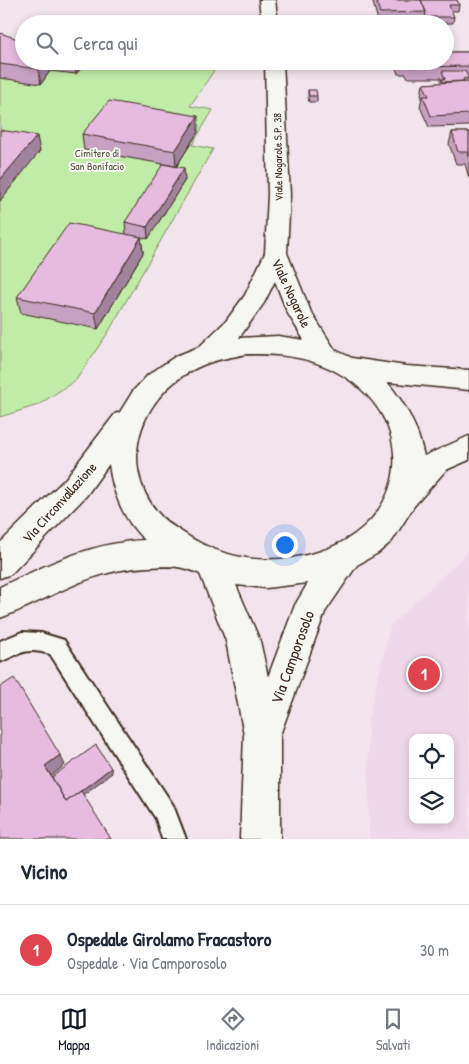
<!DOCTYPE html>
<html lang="it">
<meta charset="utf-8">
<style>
:root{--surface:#fff;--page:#f2f2f3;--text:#1f2937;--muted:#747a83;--line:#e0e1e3;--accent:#111827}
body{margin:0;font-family:"Patrick Hand",sans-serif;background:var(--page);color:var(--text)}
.controls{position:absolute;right:15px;bottom:15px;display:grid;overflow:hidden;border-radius:10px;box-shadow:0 2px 8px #0003}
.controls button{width:45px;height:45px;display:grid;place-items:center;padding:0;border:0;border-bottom:1px solid var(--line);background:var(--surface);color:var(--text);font:25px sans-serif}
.you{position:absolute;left:284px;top:544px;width:18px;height:18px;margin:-12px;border:4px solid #fff;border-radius:50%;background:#1a73e8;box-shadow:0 0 0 8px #1a73e833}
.badge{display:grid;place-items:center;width:32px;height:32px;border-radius:50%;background:var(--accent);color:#fff;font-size:16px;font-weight:700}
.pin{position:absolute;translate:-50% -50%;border:2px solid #fff;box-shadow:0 1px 5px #0006}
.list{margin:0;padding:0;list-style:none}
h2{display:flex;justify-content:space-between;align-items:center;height:65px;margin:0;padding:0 20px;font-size:21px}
h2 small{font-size:16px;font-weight:400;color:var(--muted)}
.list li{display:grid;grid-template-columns:32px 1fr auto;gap:15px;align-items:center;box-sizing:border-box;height:90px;padding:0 20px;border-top:1px solid var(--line)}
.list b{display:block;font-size:19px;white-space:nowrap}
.list p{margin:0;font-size:16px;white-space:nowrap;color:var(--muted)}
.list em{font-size:16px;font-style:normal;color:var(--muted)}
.icon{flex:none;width:28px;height:28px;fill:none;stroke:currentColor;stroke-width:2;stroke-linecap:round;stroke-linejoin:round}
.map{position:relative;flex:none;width:469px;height:839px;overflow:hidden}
.search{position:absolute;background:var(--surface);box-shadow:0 2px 8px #0003;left:15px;right:15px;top:15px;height:55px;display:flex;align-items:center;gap:12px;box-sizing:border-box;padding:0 18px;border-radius:28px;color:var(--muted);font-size:19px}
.sheet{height:155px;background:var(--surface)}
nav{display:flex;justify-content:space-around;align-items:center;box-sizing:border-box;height:70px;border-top:1px solid var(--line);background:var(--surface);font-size:14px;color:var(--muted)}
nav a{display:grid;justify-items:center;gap:2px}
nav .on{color:var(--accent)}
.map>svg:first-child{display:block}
</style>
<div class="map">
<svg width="469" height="839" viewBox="0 0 469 839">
<rect width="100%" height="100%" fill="#f2e4ed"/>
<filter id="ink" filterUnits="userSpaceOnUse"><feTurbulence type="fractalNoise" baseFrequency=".02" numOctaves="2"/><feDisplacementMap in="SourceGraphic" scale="10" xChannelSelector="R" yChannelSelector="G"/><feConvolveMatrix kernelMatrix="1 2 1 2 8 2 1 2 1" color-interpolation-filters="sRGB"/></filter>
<g filter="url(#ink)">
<!-- built -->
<path fill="#efd8e9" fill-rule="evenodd" d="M 469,548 L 469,839 L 369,839 L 368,721 L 390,626 L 464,556 ZM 413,738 L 450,738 L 450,820 L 413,820 Z"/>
<!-- green -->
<path fill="#c1eca8" stroke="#7e8b63" d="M 0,39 L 24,61 L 161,61 L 215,69 L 190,106 L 213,110 L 192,145 L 213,149 L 109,331 L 76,380 L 38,405 L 0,417 Z"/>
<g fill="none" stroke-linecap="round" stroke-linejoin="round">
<!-- lane casing -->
<g stroke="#3b2a1e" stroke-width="4">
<path id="lane" d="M 22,632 L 41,633 L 64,640 L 173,805 L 186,839 L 162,839 L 156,819 L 50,654 C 26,647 21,653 0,662 L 0,641 Z"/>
</g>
<!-- secondary casing -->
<g stroke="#3b2a1e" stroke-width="3">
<path id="secondary" d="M 259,0 L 275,0 L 278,24 L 262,24 Z
M 265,61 L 283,61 L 290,195 L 287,253 L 311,312 L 335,350 L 352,358 L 406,366 L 469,370 L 469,390 L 387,382 C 406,404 418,428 424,456 L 469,436 L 469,460 L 446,470 L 414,506 L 392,541 L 378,553 L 357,565 L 325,612 L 280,735 L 280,839 L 240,839 L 244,735 L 226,641 L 200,574 C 179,565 170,566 148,567 C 86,570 54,598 0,618 L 0,587 C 46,565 93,542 145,540 C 124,522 112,491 109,464 L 86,496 L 11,574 L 0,578 L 0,543 L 66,478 L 115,414 L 120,412 L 133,391 L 148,375 L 176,356 L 199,347 L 226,321 L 245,295 L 265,253 L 268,195 ZM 275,281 L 287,312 L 304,340 L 278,336 L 239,338 L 264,303 ZM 247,354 C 279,354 306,356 335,371 C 421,417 412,523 318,552 C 272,566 225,561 185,534 C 176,528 165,522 158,513 C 114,460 144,389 203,365 C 217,359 232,357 247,354 ZM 308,583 L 295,605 L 268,677 L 260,641 L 236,585 L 266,588 Z"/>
</g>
<!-- lane -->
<use href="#lane" fill="#f6f6f2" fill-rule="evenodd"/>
<!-- secondary -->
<use href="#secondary" fill="#f6f6f2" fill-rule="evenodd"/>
</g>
<!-- wall -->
<path fill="#c7a1c1" stroke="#3b2a1e" d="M 373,0 L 457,0 L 459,5 L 458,11 L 451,11 L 454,17 L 453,23 L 379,24 L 373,3 Z
M 0,33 L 24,61 L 83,61 L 84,65 L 76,74 L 50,71 L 41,84 L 0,78 Z
M 449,52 L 469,52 L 469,77 L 468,77 L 468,81 L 469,83 L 469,126 L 429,127 L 420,107 L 422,97 L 421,95 L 423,84 L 441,83 L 441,78 L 408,78 L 406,74 L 398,74 L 396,68 L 388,68 L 386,61 L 445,61 Z
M 308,90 L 317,96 L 317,102 L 309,102 L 308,97 Z
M 198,132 L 176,167 L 185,180 L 148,239 L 141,237 L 143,253 L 98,329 L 21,313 L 17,297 L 126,234 L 125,222 L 175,166 L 84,150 L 82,134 Z
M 452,132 L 469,132 L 469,178 L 465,164 L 456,164 L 449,144 Z"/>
<!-- shaded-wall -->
<path fill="#a2839d" stroke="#3b2a1e" d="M 44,61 L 49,61 L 50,71 L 41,84 L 38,69 Z
M 74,61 L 83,61 L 84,65 L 76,74 Z
M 198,116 L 198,132 L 176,167 L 175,151 Z
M 37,136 L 40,151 L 0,201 L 0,180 Z
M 184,168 L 185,180 L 148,239 L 147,227 Z
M 141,237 L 143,253 L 98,329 L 95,313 Z
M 60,755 L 65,765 L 51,776 L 45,766 Z
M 111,768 L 112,773 L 68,806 L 66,802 Z"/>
<!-- building -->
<path fill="#e7bbe0" stroke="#3b2a1e" d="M 376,0 L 421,0 L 426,12 L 380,13 Z
M 421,0 L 457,0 L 459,5 L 449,5 L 454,17 L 425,17 L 426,12 Z
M 0,33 L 18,39 L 24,40 L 24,61 L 44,61 L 38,69 L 0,64 Z
M 445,42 L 449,52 L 469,52 L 469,66 L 410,67 L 408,62 L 400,62 L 399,61 L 445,61 Z
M 442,71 L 465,71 L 469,78 L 463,79 L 464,81 L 443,82 L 442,79 L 445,79 Z
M 468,81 L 469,83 L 469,114 L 431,116 L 423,96 L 429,96 L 423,84 Z
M 308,90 L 316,90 L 317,96 L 309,96 Z
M 109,101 L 198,116 L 175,151 L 82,134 Z
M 0,130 L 37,136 L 0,180 Z
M 452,132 L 469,132 L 469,156 L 468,152 L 458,152 Z
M 163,164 L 184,168 L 147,227 L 125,222 Z
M 69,223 L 141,237 L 95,313 L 17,297 Z
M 14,678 L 60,755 L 45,766 L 66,802 L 81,791 L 111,839 L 0,839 L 0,687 Z
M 96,745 L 111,768 L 66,802 L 52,777 Z"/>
</g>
<g text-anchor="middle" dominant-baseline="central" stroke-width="4" stroke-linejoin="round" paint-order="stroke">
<!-- far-park labels -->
<g font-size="11" fill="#56513a" stroke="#f6f6f2">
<text x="97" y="153">Cimitero di<tspan x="97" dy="13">San Bonifacio</tspan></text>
</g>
<!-- far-street labels -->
<g font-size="11" fill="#3b2a1e" stroke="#f6f6f2">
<text transform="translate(278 157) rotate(-91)">Viale Nogarole S.P. 38</text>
</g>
<!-- street labels -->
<g font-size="14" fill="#3b2a1e" stroke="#f6f6f2">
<text transform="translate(292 293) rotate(65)">Viale Nogarole</text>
<text transform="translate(59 502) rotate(-48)">Via Circonvallazione</text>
</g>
<!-- near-street labels -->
<g font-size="16" fill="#3b2a1e" stroke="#f6f6f2">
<text transform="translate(292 657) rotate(-70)">Via Camporosolo</text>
</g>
</g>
</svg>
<div class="controls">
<button><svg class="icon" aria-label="locate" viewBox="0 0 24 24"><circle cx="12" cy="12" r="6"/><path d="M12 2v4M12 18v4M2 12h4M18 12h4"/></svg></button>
<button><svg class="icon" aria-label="layers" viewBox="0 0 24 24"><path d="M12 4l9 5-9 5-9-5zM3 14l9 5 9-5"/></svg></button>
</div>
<div class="you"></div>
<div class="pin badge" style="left:424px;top:674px;background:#e0444e">1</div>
<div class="search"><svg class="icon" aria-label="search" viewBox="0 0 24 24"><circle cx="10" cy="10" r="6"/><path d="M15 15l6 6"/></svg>Cerca qui</div>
</div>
<section class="sheet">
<h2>Vicino<small></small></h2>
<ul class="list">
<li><span class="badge" style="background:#e0444e">1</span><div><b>Ospedale Girolamo Fracastoro</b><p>Ospedale · Via Camporosolo</p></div><em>30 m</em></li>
</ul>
</section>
<nav>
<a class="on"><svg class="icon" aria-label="map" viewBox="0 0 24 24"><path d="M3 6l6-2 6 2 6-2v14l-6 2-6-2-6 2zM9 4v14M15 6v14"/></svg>Mappa</a>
<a><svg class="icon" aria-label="directions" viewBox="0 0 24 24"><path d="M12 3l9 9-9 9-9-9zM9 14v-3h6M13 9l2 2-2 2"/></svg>Indicazioni</a>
<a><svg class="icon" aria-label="saved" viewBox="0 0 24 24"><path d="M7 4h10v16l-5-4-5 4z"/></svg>Salvati</a>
</nav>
